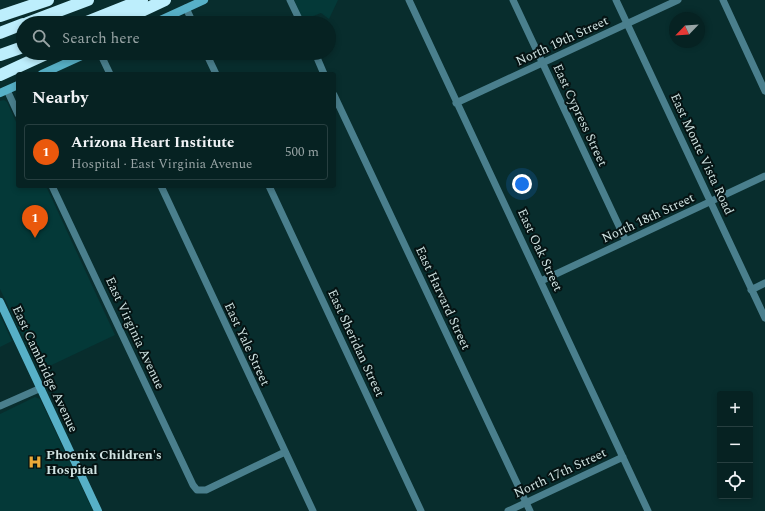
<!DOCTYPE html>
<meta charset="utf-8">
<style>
:root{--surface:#062222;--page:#142f2f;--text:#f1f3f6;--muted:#98a4a5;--line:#273f40;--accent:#ea580c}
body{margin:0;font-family:Spectral,serif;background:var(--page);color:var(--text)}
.controls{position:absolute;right:12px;bottom:12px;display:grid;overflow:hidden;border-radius:4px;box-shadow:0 2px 6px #0003}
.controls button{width:36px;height:36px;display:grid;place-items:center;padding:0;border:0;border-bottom:1px solid var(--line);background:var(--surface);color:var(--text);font:20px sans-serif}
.compass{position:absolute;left:669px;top:12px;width:36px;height:36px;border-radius:50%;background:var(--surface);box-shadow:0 2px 6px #0003;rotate:245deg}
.you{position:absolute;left:522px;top:184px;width:14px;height:14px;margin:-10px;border:3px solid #fff;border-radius:50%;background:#1a73e8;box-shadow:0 0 0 6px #1a73e833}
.badge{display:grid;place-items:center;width:26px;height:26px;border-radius:50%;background:var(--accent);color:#fff;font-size:13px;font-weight:700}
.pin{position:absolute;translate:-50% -33px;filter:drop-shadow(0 1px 2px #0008)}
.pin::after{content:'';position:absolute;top:21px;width:14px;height:12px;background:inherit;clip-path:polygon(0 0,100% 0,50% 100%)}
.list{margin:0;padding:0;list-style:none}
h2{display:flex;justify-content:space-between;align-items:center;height:52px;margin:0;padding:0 16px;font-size:17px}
h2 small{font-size:13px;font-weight:400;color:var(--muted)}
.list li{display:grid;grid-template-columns:26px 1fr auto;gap:12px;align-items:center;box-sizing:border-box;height:56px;margin:0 8px 8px;padding:0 8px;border:1px solid var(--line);border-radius:4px}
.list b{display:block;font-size:15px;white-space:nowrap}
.list p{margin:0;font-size:13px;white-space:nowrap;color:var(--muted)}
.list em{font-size:13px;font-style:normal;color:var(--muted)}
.icon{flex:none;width:22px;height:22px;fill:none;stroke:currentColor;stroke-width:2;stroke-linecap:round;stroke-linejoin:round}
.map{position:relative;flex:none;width:765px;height:511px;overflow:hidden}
.search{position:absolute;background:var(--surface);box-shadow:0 2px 6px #0003;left:16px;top:16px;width:320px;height:44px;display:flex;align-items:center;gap:10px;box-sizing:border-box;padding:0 14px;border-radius:22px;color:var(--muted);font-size:15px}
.panel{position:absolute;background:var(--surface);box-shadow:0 2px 6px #0003;left:16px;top:72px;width:320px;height:116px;border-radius:4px}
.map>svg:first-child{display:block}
</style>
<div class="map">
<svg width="765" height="511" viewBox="0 0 765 511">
<rect width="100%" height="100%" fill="#082d2d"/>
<!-- built -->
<path fill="#043938" d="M 294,0 L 338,0 L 329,19 L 321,13 L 303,20 Z
M 4,100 L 7,102 L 18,126 L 18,186 L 46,186 L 115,335 L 39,371 L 0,289 L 0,101 Z
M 0,315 L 12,341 L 0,347 Z
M 35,397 L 40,399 L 93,511 L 0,511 L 0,414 Z"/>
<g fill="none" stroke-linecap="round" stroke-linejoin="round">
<!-- street -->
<path stroke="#4a7f8d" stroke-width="7" d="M 290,0 L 301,23
M 409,0 L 648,511
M 513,0 L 626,241
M 616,0 L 765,318
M 723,0 L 765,91
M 186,8 L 193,23
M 100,53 L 110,74
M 206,53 L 216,74
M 315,53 L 324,74
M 7,90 L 18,114
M 334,95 L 530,511
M 456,103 L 678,0
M 52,186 L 193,485 L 197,490 L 206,490 L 285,452
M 161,186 L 313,511
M 269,186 L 421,511
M 541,281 L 765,176
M 751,290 L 765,283
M 0,406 L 41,388
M 508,511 L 623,457"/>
<!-- secondary -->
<path stroke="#57b0c7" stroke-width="8" d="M 154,23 L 204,0
M 42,74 L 88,53
M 0,93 L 18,85
M 0,302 L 98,511"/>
<!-- highway -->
<path stroke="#bdeefc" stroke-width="12" d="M 0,16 L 48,0
M 27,23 L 88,0
M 84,23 L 142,0
M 116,23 L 165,0
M 0,33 L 23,24
M 0,55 L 23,47
M 0,75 L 48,53"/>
</g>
<!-- icons -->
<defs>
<g id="hospital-bare" transform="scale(1.08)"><path d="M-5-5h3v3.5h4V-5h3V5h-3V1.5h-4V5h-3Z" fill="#eaaa39" stroke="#051313" stroke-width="2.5" paint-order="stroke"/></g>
</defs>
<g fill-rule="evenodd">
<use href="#hospital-bare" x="35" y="462"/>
</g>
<g text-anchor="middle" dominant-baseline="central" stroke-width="4" stroke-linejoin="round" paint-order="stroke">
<!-- street labels -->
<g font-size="13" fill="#d1e4e3" stroke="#051313">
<text transform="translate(562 41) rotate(-25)">North 19th Street</text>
<text transform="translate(580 115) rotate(65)">East Cypress Street</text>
<text transform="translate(702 154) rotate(65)">East Monte Vista Road</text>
<text transform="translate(648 218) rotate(-25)">North 18th Street</text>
<text transform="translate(540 250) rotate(65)">East Oak Street</text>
<text transform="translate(443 298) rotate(65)">East Harvard Street</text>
<text transform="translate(135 333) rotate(65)">East Virginia Avenue</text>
<text transform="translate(356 343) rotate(65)">East Sheridan Street</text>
<text transform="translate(247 344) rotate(65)">East Yale Street</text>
<text transform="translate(45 369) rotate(65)">East Cambridge Avenue</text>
<text transform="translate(560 473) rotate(-25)">North 17th Street</text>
</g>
<!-- poi labels -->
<g font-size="13" font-weight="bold" fill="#d1e4e3" stroke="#051313" text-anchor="start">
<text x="46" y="455">Phoenix Children's<tspan x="46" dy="15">Hospital</tspan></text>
</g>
</g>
</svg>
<div class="controls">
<button>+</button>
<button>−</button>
<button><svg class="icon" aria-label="locate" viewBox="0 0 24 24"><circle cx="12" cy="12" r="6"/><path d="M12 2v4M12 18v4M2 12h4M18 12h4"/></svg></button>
</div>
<svg class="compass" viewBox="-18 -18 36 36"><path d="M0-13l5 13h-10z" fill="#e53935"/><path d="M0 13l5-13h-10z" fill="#98a4a5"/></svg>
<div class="you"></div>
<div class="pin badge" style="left:35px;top:238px">1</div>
<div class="search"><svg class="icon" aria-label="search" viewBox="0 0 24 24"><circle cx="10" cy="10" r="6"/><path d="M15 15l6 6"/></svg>Search here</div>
<section class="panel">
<h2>Nearby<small></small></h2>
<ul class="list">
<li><span class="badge">1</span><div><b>Arizona Heart Institute</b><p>Hospital · East Virginia Avenue</p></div><em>500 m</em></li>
</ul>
</section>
</div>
